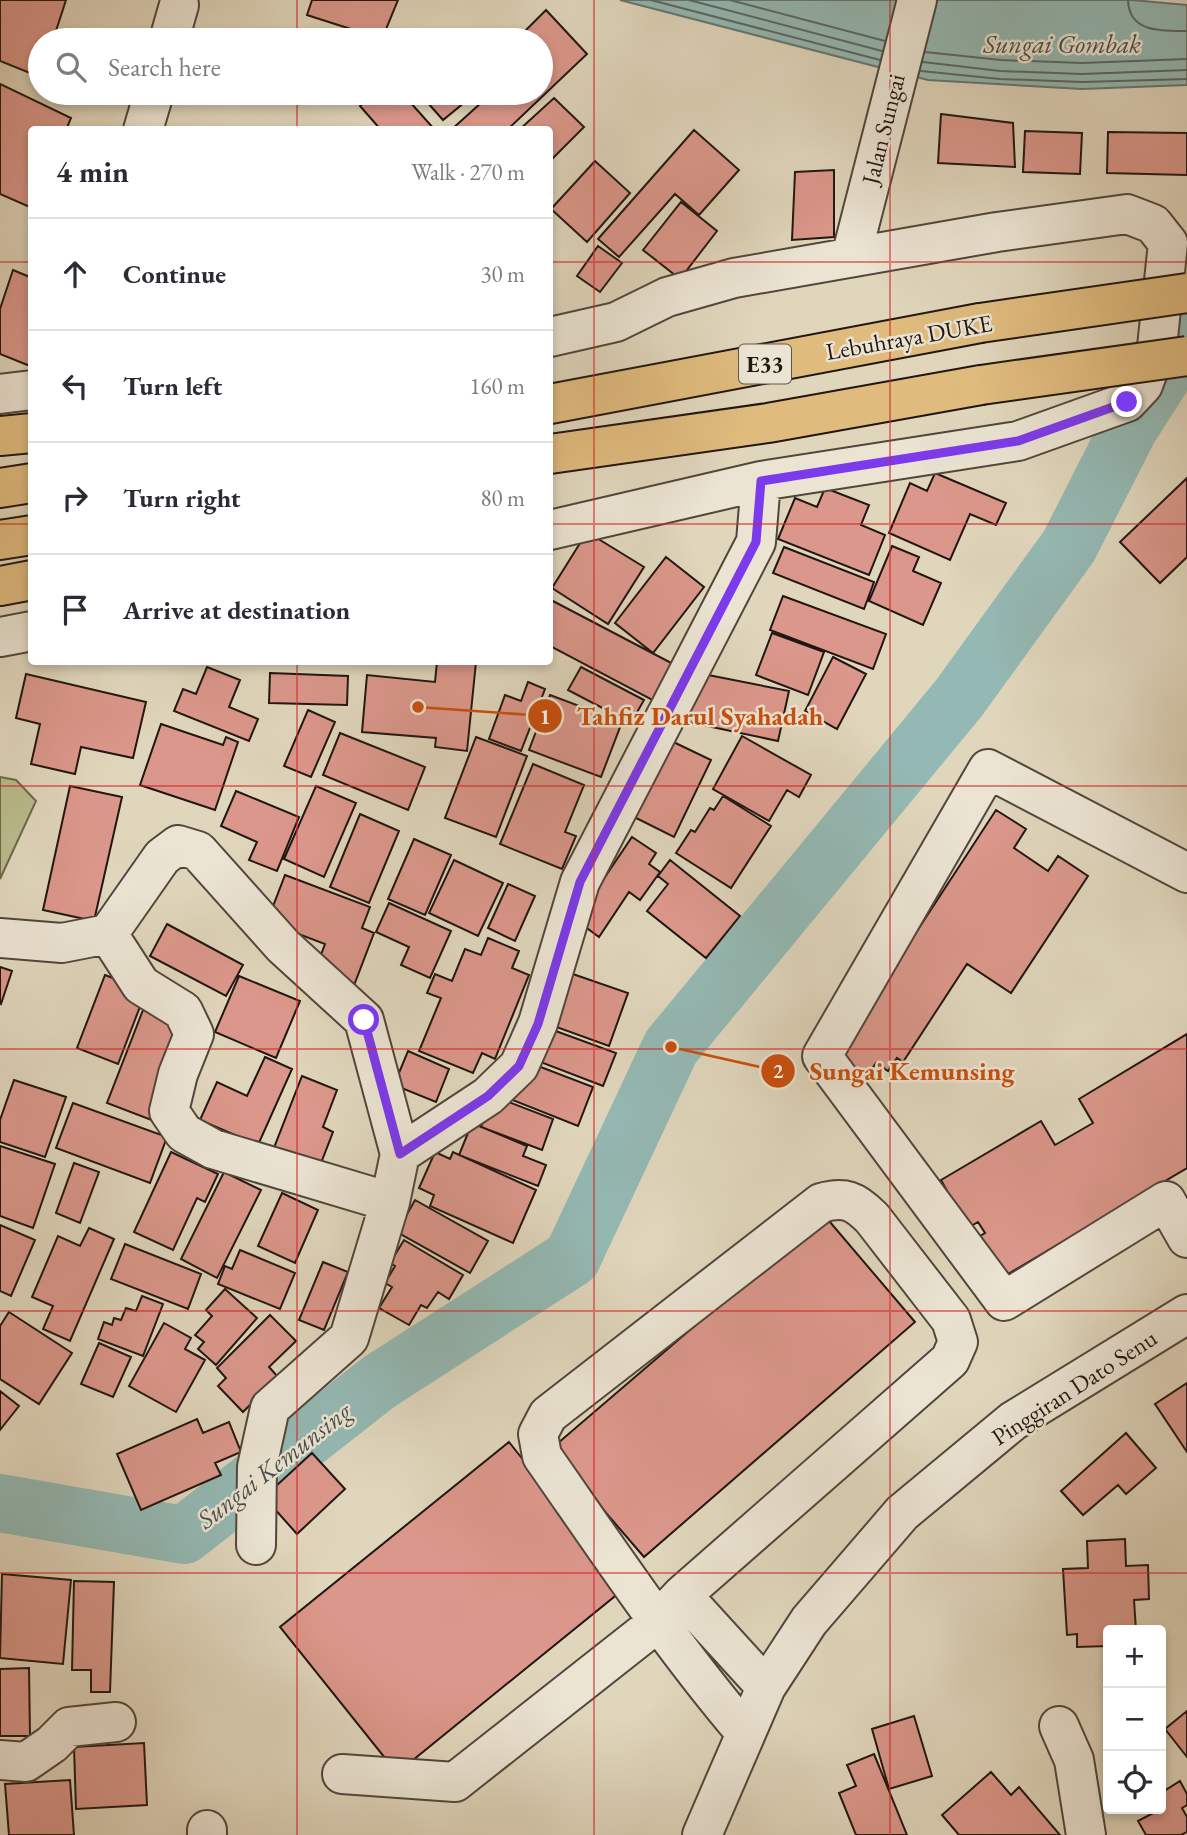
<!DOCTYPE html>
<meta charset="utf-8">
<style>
:root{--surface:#fff;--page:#f7f7f7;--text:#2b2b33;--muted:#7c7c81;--line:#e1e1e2}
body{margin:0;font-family:"EB Garamond",serif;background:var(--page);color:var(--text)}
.controls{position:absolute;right:21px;bottom:21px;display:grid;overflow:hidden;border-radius:7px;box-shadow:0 4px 10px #0003}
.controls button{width:63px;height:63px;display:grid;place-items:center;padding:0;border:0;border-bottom:2px solid var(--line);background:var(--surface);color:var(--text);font:35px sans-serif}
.stop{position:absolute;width:21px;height:21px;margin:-16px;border:5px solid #7c3aed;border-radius:50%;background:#fff}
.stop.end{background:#7c3aed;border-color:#fff;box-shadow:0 2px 7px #0008}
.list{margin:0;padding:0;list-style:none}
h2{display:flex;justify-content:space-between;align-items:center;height:91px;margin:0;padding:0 28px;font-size:30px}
h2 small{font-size:23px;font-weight:400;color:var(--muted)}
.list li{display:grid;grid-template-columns:46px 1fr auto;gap:21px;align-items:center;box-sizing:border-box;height:112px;padding:0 28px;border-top:2px solid var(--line)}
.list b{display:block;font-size:26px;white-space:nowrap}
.list em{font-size:23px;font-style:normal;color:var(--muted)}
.icon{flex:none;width:38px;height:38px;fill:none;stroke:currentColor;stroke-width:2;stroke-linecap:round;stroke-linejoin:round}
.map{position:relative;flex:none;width:1187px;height:1835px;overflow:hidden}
.search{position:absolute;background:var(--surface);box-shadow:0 4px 10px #0003;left:28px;top:28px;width:525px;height:77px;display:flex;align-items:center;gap:18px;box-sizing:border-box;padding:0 24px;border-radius:38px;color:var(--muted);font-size:26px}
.panel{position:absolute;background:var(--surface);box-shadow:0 4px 10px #0003;left:28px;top:126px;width:525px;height:539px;border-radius:7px}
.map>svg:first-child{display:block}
</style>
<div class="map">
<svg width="1187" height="1835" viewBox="0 0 1187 1835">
<rect width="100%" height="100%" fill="#e0d6bc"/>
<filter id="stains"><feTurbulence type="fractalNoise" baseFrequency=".00286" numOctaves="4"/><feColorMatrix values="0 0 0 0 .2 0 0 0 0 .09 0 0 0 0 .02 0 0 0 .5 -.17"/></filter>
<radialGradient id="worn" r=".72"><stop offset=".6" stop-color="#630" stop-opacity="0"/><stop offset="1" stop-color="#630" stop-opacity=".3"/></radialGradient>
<!-- green -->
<path fill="#babc8c" stroke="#6e694e" stroke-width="2" d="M 0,777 L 16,780 L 36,801 L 0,879 Z"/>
<!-- water -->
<path fill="#94b9b4" stroke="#667873" stroke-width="2" d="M 620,0 L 1132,0 L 1187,5 L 1187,85 L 1082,89 L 928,80 Z"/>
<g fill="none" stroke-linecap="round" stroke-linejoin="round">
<!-- shore -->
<path stroke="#5a6862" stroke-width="2" d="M 651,0 L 880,60
M 689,0 L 882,51
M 730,0 L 885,41
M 1128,0 C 1129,33 1162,31 1187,31
M 925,52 L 1001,60 L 1082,63 L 1187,59
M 923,62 L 1000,71 L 1082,74 L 1187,70
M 921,71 L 1000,79 L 1082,82 L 1187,79"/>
<!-- river -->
<path stroke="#94b9b4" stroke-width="58" d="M 0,1503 L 184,1535 L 379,1382 L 572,1258 L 671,1047 L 959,698 L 1069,546 L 1128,430 L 1187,337"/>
</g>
<!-- building -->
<path fill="#db978b" stroke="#211611" stroke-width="2" d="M 0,0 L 66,0 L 53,40 L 40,40 L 40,77 L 0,61 Z
M 312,0 L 398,0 L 382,39 L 307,15 Z
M 546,10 L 587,54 L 507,130 L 451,130 L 492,93 L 541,93 L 541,40 L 516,40 Z
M 0,84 L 71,118 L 66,130 L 32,130 L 32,208 L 0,194 Z
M 373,93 L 402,93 L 435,130 L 381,130 L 360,106 Z
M 419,93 L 476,93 L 443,120 Z
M 554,98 L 584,127 L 550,161 L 550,130 L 519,130 Z
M 941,114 L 1013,123 L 1015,167 L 938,163 Z
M 694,130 L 739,170 L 699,215 L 675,194 L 619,257 L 598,239 Z
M 1025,131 L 1082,133 L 1080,174 L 1023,172 Z
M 1108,132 L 1187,133 L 1187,175 L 1107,173 Z
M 595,161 L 630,193 L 587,242 L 551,209 Z
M 834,170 L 834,237 L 792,240 L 795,172 Z
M 681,202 L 717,231 L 680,279 L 643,250 Z
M 598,246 L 622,263 L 600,292 L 577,276 Z
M 13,270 L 32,278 L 30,366 L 0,354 L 0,309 Z
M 935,473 L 1006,503 L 996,525 L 970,514 L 950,560 L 889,533 L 910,483 L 927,491 Z
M 1187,478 L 1187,557 L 1160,583 L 1120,542 Z
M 825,488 L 869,505 L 861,525 L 885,535 L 869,575 L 778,539 L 795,498 L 817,507 Z
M 587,532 L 644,567 L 608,624 L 552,588 Z
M 892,546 L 919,557 L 913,571 L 941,583 L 923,625 L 869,601 Z
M 784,547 L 874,582 L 864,609 L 773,573 Z
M 666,557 L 704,587 L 653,653 L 615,623 Z
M 783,596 L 886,634 L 873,669 L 770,630 Z
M 551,600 L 677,666 L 658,703 L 550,646 Z
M 772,633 L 824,652 L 808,695 L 756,675 Z
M 833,657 L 866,674 L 837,729 L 805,711 Z
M 437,662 L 476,662 L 467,751 L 435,747 L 436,738 L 362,732 L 367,675 L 435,682 Z
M 207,667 L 240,680 L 229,707 L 258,719 L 249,741 L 174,711 L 183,689 L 196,694 Z
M 581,667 L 644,700 L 631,723 L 568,690 Z
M 270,673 L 348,676 L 347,705 L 269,703 Z
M 698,673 L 789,691 L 778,741 L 688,722 Z
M 26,674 L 146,702 L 133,758 L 81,747 L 75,774 L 31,764 L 40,724 L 16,718 Z
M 528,682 L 545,689 L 521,751 L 489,739 L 505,695 L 521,701 Z
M 550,695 L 622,722 L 601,777 L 529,750 Z
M 308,710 L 335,722 L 311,777 L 284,766 Z
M 161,724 L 223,745 L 226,737 L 238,742 L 215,810 L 140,785 Z
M 340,733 L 425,767 L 408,810 L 323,775 Z
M 742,736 L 811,775 L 799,797 L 787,790 L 769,821 L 713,789 Z
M 476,737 L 527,756 L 496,837 L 445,818 Z
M 663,737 L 711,760 L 674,837 L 626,813 Z
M 533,764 L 584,785 L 565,832 L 576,836 L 562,869 L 500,844 Z
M 70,786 L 122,797 L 94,921 L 43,910 Z
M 316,786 L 356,803 L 324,877 L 284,859 Z
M 236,791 L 299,817 L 277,871 L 249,860 L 257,842 L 221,826 Z
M 723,796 L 771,826 L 731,888 L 676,853 L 691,830 L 695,832 L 710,808 L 714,810 Z
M 996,810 L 1026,829 L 1014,848 L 1048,871 L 1058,856 L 1088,876 L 1011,993 L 967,964 L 903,1062 L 897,1058 L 888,1071 L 876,1063 L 867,1076 L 836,1055 Z
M 360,814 L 399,831 L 369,903 L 330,887 Z
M 632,837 L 656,853 L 649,864 L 660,872 L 640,900 L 629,892 L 599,937 L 576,920 Z
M 414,839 L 451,855 L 425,915 L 388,899 Z
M 454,860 L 503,883 L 478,936 L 429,913 Z
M 670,860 L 740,916 L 706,958 L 647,911 L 668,884 L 658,876 Z
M 285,875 L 370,907 L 362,928 L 374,933 L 353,988 L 314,973 L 325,944 L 267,922 Z
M 508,884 L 535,896 L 515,941 L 488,928 Z
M 389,903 L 451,931 L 430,978 L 401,965 L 409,947 L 376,932 Z
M 167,924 L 243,965 L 226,996 L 150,956 Z
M 488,938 L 519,951 L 512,968 L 529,975 L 495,1059 L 482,1053 L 473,1073 L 419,1051 L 441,998 L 427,993 L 435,974 L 452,981 L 465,949 L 481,955 Z
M 0,967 L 12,971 L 1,1004 L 0,1003 Z
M 567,972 L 628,993 L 609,1046 L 548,1024 Z
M 105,975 L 146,991 L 118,1064 L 77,1048 Z
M 239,976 L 300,1001 L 276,1058 L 215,1032 Z
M 143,1010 L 190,1028 L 154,1121 L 107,1103 Z
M 542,1026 L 616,1053 L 603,1086 L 530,1058 Z
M 1187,1034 L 1187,1168 L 998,1280 L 975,1239 L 985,1233 L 978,1222 L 956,1235 L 935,1198 L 947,1191 L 941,1180 L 1041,1121 L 1055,1145 L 1093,1123 L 1079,1099 Z
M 408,1051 L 449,1069 L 436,1102 L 394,1085 Z
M 265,1057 L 292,1069 L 258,1145 L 200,1120 L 217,1082 L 247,1096 Z
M 525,1061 L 593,1087 L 578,1126 L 510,1099 Z
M 302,1076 L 337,1090 L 323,1127 L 333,1132 L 316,1176 L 270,1158 Z
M 14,1080 L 66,1097 L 45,1157 L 0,1142 L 0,1120 Z
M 493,1096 L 553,1119 L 542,1150 L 481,1127 Z
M 73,1103 L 167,1137 L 150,1183 L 56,1148 Z
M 472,1123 L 527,1146 L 523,1156 L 546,1165 L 538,1186 L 459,1155 Z
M 0,1146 L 55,1164 L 33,1228 L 0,1216 Z
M 171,1152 L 218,1174 L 205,1202 L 197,1198 L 173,1250 L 134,1232 Z
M 435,1152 L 450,1159 L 453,1152 L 536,1190 L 513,1243 L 430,1206 L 434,1195 L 419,1188 Z
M 74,1163 L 99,1172 L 80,1223 L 56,1213 Z
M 224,1172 L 261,1190 L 217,1278 L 181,1259 Z
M 282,1193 L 318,1210 L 295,1263 L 258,1246 Z
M 415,1200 L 488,1241 L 470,1273 L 397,1232 Z
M 824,1215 L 915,1322 L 644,1557 L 551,1449 Z
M 0,1225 L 35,1240 L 11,1296 L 0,1291 Z
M 89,1228 L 114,1239 L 70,1341 L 43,1329 L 53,1306 L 32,1297 L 58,1236 L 80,1246 Z
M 404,1240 L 463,1275 L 449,1299 L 438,1292 L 427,1308 L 421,1305 L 409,1325 L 379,1308 L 392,1287 L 385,1283 L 395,1266 L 390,1263 Z
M 125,1244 L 201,1274 L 188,1309 L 111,1279 Z
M 240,1250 L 295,1273 L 280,1309 L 218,1284 L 225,1266 L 232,1269 Z
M 323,1262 L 348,1272 L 324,1330 L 299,1320 Z
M 225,1289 L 257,1318 L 216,1365 L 198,1349 L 204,1342 L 195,1335 L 212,1316 L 206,1310 Z
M 142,1296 L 163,1304 L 143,1356 L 98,1339 L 104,1322 L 112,1325 L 114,1318 L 121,1320 L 126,1308 L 136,1311 Z
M 9,1312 L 72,1353 L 39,1404 L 0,1379 L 0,1326 Z
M 270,1315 L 296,1341 L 269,1367 L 278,1377 L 243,1412 L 218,1386 L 226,1378 L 217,1368 Z
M 164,1323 L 191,1338 L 185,1349 L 205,1360 L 176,1412 L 129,1386 Z
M 99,1343 L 131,1357 L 113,1397 L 81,1384 Z
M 1187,1383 L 1187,1452 L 1155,1404 Z
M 0,1391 L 19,1406 L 0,1430 Z
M 197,1419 L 203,1433 L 229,1422 L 241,1452 L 215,1463 L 221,1475 L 141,1510 L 117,1454 Z
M 1126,1433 L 1156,1468 L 1126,1494 L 1118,1485 L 1083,1515 L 1061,1491 Z
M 509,1442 L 625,1588 L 397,1773 L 280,1627 Z
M 312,1453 L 345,1489 L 297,1534 L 264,1497 Z
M 1125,1539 L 1126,1566 L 1148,1565 L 1149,1599 L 1134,1600 L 1136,1630 L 1108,1630 L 1108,1646 L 1077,1647 L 1077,1634 L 1067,1635 L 1063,1569 L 1088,1568 L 1087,1541 Z
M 2,1574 L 71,1580 L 63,1664 L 0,1658 Z
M 74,1581 L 114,1582 L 110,1692 L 91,1692 L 91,1670 L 72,1670 Z
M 29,1668 L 30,1736 L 0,1736 L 0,1669 Z
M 1187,1711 L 1187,1757 L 1165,1729 Z
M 914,1716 L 932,1776 L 889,1789 L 872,1729 Z
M 144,1743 L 147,1805 L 76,1809 L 74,1747 Z
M 874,1754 L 907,1835 L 856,1835 L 839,1793 L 856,1786 L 847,1765 Z
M 991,1772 L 1011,1795 L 1019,1787 L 1060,1835 L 959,1835 L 942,1815 Z
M 70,1780 L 74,1835 L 9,1835 L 5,1784 Z
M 1180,1781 L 1187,1794 L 1187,1805 L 1182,1808 L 1187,1817 L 1187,1832 L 1181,1835 L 1146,1835 L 1138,1821 L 1161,1809 L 1164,1805 L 1161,1793 Z"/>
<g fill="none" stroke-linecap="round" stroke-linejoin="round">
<!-- minor casing -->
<g stroke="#51463c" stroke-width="42">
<path id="minor" d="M 169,40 L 179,5
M 143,130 L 154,93
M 851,257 L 917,0
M 550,337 L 616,322 L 667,297 L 734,278 L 997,232 L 1127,214 L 1153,224 L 1168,243 L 1157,347 L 1143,385 L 1127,402 L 1018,441 L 761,481 L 550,530
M 0,394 L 32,390
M 0,637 L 32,631
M 1187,873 L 988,769 L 822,1056 L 1004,1301 L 1166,1201 L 1187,1238
M 108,934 L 141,985 L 183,1011 L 194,1034 L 178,1074 L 169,1111 L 184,1133 L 213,1149 L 390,1202
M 0,938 L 62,943 L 108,934 L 162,857 L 178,845 L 198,851 L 283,946 L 364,1020 L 400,1154 L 390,1202 L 349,1338 L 270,1408 L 257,1467 L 256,1545
M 400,1154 L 488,1096 L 519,1066 L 538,1023 L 580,882 L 756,542 L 761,481
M 682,1595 L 766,1687
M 1059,1726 L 1074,1760 L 1086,1835
M 0,1760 L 26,1762 L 52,1744 L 69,1727 L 116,1722
M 342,1774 L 455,1782 L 653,1626 L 682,1595 L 950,1360 L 958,1342 L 951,1320 L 872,1218 C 855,1201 845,1196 821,1203 L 548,1415 L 538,1434 L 542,1456 C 607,1549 670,1644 744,1731
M 207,1830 L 207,1835
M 702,1835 L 766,1687 L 809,1621 L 902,1513 L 1013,1421 L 1187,1314"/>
</g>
<!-- highway casing -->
<g stroke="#211611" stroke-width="42">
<path id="highway" d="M 550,404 L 980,323
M 0,436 L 32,433
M 550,454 L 768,423 L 981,385
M 0,488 L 32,483
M 0,540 L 32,535
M 0,586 L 32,580"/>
</g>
<!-- minor -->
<use href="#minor" stroke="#ebe4d3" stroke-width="38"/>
<!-- highway -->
<use href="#highway" stroke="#e0bb7e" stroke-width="38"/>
<!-- highway-bridge casing -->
<g stroke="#211611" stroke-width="42" stroke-linecap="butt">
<path id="highway-bridge" d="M 980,323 L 1187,293
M 981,385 L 1187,356"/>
</g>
<!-- highway-bridge -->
<use href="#highway-bridge" stroke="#e0bb7e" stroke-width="38"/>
</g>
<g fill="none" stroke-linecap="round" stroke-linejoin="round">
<!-- route -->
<path stroke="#7c3aed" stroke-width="9" d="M 364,1020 L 400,1154 L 488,1096 L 519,1066 L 538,1024 L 580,882 L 756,542 L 761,481 L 1018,441 L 1127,402"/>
</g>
<!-- grid -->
<path fill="none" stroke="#d62828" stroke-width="2" stroke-opacity="0.55" d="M 297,0 L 297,40M 594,0 L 594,1835M 890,0 L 890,1835M 297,93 L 297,130M 0,262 L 32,262M 550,262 L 1187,262M 0,524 L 32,524M 550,524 L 1187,524M 297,662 L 297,1835M 0,786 L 1187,786M 0,1049 L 1187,1049M 0,1311 L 1187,1311M 0,1573 L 1187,1573"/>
<g text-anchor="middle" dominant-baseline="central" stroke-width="5" stroke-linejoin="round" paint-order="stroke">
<!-- shield labels -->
<rect fill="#ebe4d3" stroke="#5e544b" stroke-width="2" x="739" y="344.5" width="52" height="39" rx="5"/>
<g font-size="23" font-weight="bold" fill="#211611">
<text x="765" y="364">E33</text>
</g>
<!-- street labels -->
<g font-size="24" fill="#211611" stroke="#ebe4d3">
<text transform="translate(883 129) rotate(-76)">Jalan Sungai</text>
<text transform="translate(909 337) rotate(-10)">Lebuhraya DUKE</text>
<text transform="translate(1074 1387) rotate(-33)">Pinggiran Dato Senu</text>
</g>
<!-- water labels -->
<g font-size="26" font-style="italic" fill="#494f4a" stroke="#ebe4d3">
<text x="1062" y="44">Sungai Gombak</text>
<text transform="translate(274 1465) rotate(-38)">Sungai Kemunsing</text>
</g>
</g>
<!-- callouts -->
<path fill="none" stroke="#ca4f0d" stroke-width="2.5" d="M418 707L545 716M671 1047L778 1071"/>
<g fill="#ca4f0d" stroke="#ebe4d3" stroke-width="2.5">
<circle cx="418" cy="707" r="7"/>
<circle cx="671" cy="1047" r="7"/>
<circle cx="545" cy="716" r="18"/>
<circle cx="778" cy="1071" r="18"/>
</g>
<g font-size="21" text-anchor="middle" font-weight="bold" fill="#fff">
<text x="545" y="724">1</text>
<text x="778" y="1078">2</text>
</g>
<g font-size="26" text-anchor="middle" font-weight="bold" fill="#ca4f0d" stroke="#ebe4d3" stroke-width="5" stroke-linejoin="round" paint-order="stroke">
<text x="700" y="725">Tahfiz Darul Syahadah</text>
<text x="912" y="1080">Sungai Kemunsing</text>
</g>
<rect width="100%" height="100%" filter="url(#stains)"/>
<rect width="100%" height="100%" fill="url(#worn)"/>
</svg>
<div class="controls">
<button>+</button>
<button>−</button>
<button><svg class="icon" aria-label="locate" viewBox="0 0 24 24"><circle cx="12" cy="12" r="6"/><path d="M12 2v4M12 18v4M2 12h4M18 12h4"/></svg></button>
</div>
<div class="stop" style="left:364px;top:1020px"></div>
<div class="stop end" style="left:1127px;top:402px"></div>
<div class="search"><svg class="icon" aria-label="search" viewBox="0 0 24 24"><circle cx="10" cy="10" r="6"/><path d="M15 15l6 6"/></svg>Search here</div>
<section class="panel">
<h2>4 min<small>Walk · 270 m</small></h2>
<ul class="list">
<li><svg class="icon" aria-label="ahead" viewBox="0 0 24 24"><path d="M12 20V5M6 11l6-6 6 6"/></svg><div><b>Continue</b></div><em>30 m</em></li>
<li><svg class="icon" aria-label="left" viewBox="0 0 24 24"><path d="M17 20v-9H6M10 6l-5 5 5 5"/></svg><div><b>Turn left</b></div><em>160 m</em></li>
<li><svg class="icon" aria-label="right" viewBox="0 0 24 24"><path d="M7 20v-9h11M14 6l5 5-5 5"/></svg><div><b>Turn right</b></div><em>80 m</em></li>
<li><svg class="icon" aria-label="arrive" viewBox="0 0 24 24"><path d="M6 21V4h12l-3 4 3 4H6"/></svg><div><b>Arrive at destination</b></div></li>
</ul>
</section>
</div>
